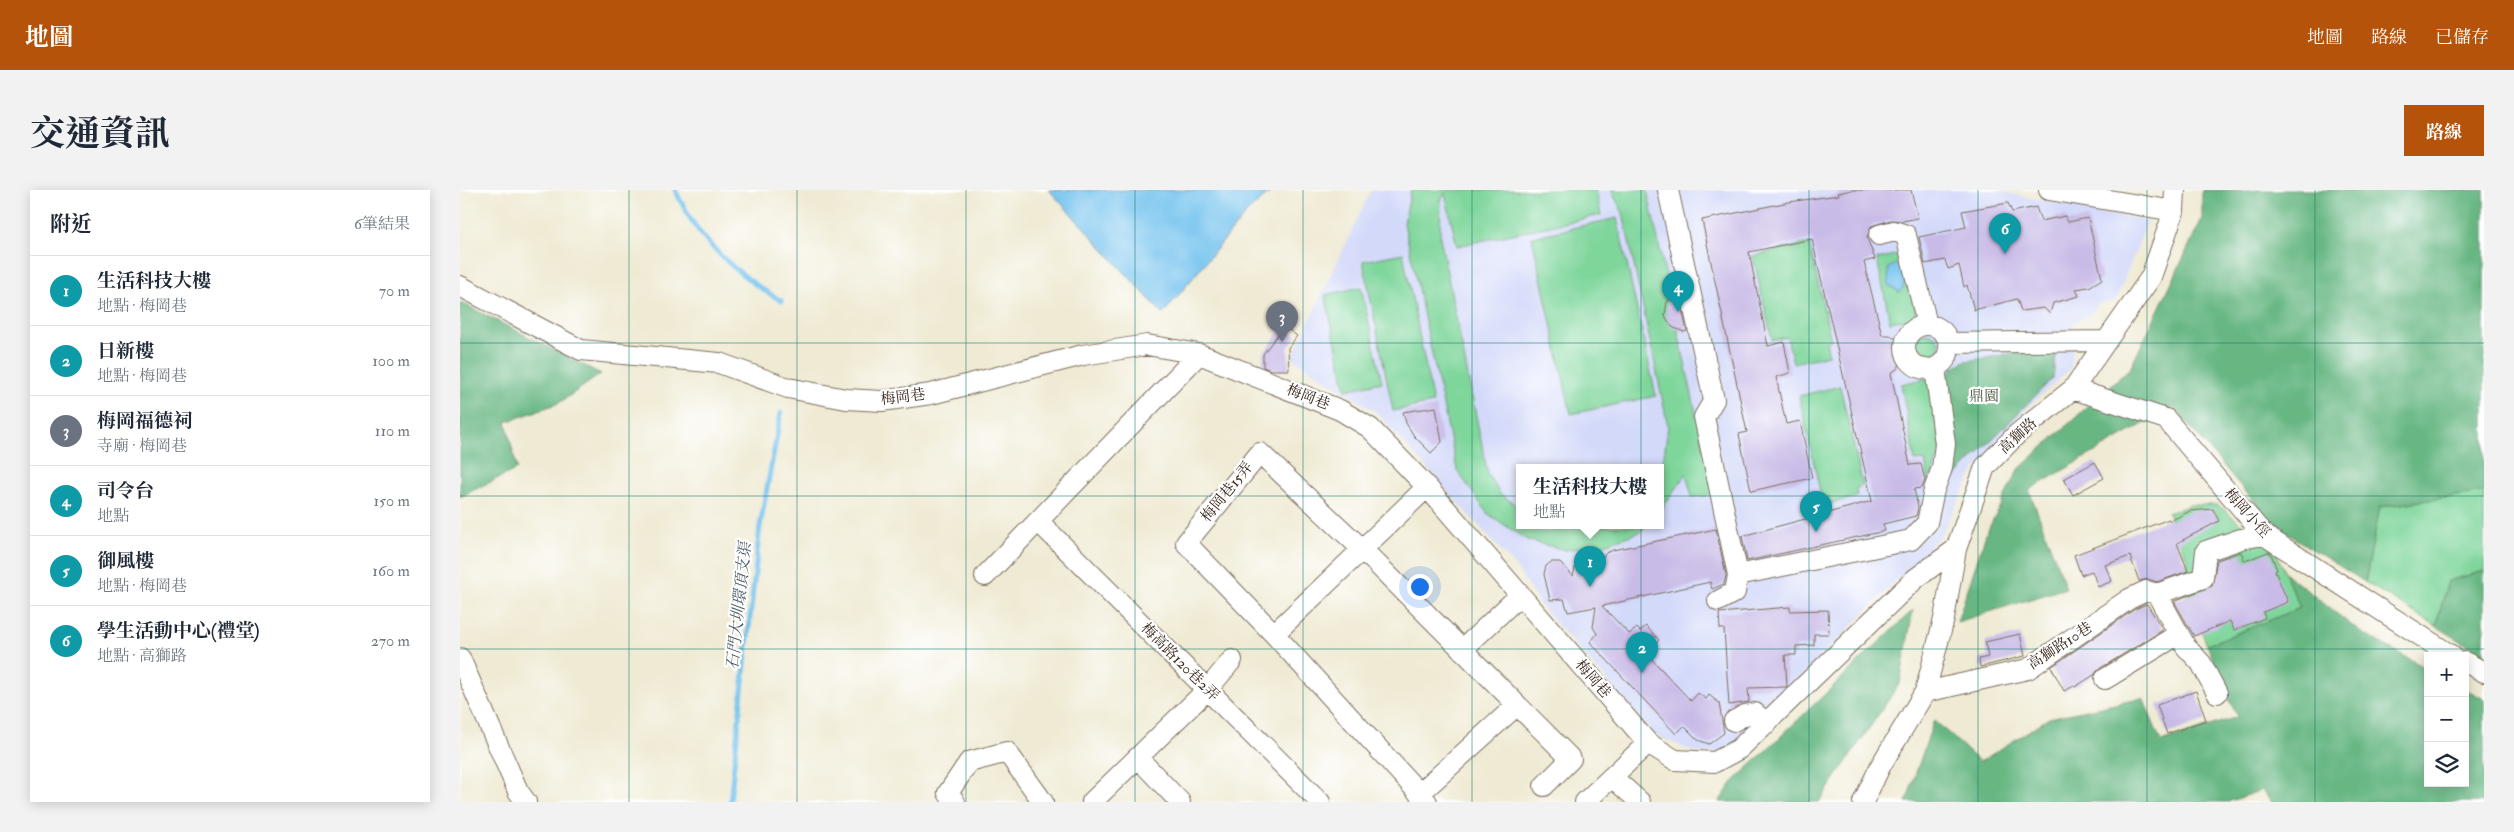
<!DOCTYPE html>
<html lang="zh-TW">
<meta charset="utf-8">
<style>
:root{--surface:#fff;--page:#f2f2f3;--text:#1f2937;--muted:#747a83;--line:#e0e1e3;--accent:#b45309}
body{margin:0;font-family:"IM FELL Double Pica","Noto Serif TC",serif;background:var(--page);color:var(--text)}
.controls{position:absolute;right:15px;bottom:15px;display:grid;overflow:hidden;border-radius:0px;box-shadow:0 2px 12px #0003}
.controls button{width:45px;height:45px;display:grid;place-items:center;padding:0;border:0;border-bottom:1px solid var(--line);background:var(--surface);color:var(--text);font:25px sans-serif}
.you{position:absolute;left:959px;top:396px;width:18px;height:18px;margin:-12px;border:4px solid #fff;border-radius:50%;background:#1a73e8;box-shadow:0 0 0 8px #1a73e833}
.badge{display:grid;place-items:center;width:32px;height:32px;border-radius:50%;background:var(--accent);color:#fff;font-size:16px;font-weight:700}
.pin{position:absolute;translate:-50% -41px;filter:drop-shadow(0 1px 2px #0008)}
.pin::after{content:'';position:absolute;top:26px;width:18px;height:15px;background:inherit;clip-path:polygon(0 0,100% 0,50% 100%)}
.popup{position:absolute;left:1056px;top:274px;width:148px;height:65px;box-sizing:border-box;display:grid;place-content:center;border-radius:0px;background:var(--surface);filter:drop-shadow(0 1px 4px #0005);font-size:16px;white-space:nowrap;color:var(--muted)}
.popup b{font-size:19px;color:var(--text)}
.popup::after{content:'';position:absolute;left:50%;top:100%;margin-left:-10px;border:10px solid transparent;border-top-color:var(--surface)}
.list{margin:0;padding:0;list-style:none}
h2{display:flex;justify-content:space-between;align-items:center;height:65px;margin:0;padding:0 20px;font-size:21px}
h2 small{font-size:16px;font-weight:400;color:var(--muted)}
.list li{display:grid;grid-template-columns:32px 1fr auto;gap:15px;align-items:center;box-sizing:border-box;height:70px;padding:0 20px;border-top:1px solid var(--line)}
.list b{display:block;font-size:19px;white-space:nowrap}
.list p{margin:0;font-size:16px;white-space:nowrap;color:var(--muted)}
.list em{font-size:16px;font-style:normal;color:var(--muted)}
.icon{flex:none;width:28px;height:28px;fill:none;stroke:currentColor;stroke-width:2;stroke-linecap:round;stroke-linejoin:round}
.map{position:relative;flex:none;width:2024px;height:612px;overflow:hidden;border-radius:0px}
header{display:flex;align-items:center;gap:30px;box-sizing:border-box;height:70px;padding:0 25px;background:var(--accent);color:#fff}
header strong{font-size:24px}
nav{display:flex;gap:28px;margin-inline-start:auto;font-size:18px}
.intro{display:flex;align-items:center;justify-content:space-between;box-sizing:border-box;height:120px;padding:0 30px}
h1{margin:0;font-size:35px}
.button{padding:12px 22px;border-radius:0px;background:var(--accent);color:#fff;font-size:18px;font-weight:700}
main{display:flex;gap:30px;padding:0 30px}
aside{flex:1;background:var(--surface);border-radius:0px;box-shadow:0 2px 12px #0003}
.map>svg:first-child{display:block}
</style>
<header>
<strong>地圖</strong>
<nav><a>地圖</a><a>路線</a><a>已儲存</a></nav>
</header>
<div class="intro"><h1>交通資訊</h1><a class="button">路線</a></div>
<main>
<aside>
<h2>附近<small>6筆結果</small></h2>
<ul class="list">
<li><span class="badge" style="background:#0f9aa8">1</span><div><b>生活科技大樓</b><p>地點 · 梅岡巷</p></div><em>70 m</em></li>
<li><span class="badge" style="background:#0f9aa8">2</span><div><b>日新樓</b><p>地點 · 梅岡巷</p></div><em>100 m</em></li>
<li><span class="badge" style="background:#6b7280">3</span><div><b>梅岡福德祠</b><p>寺廟 · 梅岡巷</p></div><em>110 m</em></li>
<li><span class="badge" style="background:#0f9aa8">4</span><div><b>司令台</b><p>地點</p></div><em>150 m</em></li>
<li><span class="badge" style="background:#0f9aa8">5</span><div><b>御風樓</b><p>地點 · 梅岡巷</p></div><em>160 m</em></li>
<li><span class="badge" style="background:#0f9aa8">6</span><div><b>學生活動中心(禮堂)</b><p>地點 · 高獅路</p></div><em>270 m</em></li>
</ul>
</aside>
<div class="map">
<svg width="2024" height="612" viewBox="0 0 2024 612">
<rect width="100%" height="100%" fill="#fff"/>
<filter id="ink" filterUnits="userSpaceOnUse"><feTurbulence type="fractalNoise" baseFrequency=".02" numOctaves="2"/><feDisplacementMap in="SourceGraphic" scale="10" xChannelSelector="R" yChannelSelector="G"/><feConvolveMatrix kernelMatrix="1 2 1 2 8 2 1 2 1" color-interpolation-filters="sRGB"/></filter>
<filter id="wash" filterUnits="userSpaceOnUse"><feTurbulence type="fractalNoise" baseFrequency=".0096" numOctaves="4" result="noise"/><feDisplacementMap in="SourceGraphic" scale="20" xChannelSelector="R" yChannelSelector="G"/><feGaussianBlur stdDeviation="1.12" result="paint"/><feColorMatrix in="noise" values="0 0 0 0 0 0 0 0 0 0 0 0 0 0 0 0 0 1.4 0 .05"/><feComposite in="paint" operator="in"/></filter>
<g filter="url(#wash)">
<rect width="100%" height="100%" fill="#efead3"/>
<!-- built -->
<path fill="#d3d9f9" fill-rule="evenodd" d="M 911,0 L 1532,0 L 1688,31 L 1655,112 L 1638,113 L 1629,126 L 1613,132 L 1612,177 L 1563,222 L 1514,281 L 1481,345 L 1268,562 L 1236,563 L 1195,545 L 1080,415 L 1055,376 L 916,222 L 832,168 ZM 1060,278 L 1200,278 L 1200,336 L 1060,336 Z"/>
<!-- green -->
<path fill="#7fd69b" stroke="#5d805c" d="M 951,0 L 1136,0 L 1141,25 L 997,56 L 985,3 L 981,11 L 980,48 L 1028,285 L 1040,304 L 1060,318 L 1060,336 L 1186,336 L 1180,342 L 1145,354 L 1105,360 L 1067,350 L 1027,323 L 997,280 L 944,33 Z
M 1151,0 L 1187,0 L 1254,305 L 1232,307 L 1226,284 L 1200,322 L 1199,278 L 1204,266 L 1208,236 L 1163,23 Z
M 1157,28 L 1196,206 L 1111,224 L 1072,47 Z
M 1349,53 L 1371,150 L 1366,152 L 1369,165 L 1333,173 L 1327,147 L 1312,150 L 1293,66 Z
M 943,63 L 973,213 L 933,221 L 903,71 Z
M 1444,63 L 1457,127 L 1430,132 L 1417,69 Z
M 901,97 L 922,192 L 886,200 L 865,105 Z
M1452 157a14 14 0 1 1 28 0a14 14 0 1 1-28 0Z
M 1468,188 L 1481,260 L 1469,293 L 1465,270 L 1455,271 L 1441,194 Z
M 1380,196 L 1403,296 L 1396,298 L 1397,307 L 1363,315 L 1339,206 Z
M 2024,302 L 2024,381 L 1988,391 L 1976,436 L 1905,392 L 1920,317 Z
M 1730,315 L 1758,315 L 1816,362 L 1840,418 L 1747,455 L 1724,397 L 1727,370 L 1708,323 Z"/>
<!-- forest -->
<path fill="#67b783" stroke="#517050" d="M 1742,0 L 2024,0 L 2024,302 L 1920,317 L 1905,392 L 1815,336 L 1713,217 L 1569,300 L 1606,398 L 1497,432 L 1526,344 L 1558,280 L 1671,177 L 1742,29 Z
M 0,112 L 141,184 L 99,213 L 46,232 L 57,279 L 0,307 Z
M 1588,158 L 1597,158 L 1593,188 L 1486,296 L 1485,191 L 1492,178 L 1505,171 Z
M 2024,381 L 2024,465 L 1976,436 L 1988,391 Z
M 1825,383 L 1900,442 L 1968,479 L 1968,593 L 2005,593 L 2005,499 L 2024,509 L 2024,612 L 1811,612 L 1802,600 L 1768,612 L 1446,612 L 1474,530 L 1520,572 L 1589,528 L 1683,508 L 1701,552 L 1777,527 L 1747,455 L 1840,418 Z
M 1453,420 L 1440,493 L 1359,612 L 1259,612 L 1273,592 Z"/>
<!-- water -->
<path fill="#73c2ee" stroke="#577686" d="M 589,0 L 813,0 L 789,20 L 703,124 Z
M 1436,74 L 1443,77 C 1444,86 1448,96 1439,102 L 1429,96 L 1428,78 Z"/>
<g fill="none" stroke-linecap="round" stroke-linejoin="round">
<!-- stream -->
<path stroke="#73c2ee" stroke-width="5" d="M 215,0 C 221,11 227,24 234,34 C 253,63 292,95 322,111
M 270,612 L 300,336 L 321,223"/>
</g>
<g id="blocks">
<!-- building -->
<path fill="#c9bbe7" d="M 1392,0 L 1451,0 L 1458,28 L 1443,31 L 1431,30 L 1411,36 L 1407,48 L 1415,69 L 1404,72 L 1422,145 L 1430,145 L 1436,149 L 1443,168 L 1438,178 L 1431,183 L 1450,275 L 1461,274 L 1465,290 L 1462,298 L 1454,299 L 1458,318 L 1456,326 L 1423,334 L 1425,341 L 1287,371 L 1282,346 L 1412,311 L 1352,49 L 1289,62 L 1308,156 L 1324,152 L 1330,183 L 1316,187 L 1326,234 L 1340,231 L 1352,288 L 1291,301 L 1279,244 L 1287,242 L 1242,30 L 1329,12 L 1379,5 L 1378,3 Z
M 1548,13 L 1552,22 L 1576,17 L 1581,31 L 1605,26 L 1608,32 L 1628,28 L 1642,89 L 1629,97 L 1616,99 L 1619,106 L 1593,113 L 1590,124 L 1584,118 L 1561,121 L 1557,109 L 1514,120 L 1507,95 L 1504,97 L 1499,75 L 1488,79 L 1485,70 L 1465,74 L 1459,47 L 1506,37 L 1502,21 Z
M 1218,103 L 1227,141 L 1224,142 L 1212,137 L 1205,126 L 1207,112 Z
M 824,136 L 837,146 L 828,158 L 829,180 L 811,180 L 803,177 L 803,164 Z
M 976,217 L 982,252 L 971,263 L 954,246 L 946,233 L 943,222 Z
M 1635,272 L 1644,288 L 1613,305 L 1604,289 Z
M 1753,319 L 1759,331 L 1717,353 L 1728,381 L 1697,392 L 1688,389 L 1679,391 L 1670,366 L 1645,375 L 1652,391 L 1638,397 L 1632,381 L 1621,385 L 1614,365 L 1709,329 L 1710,331 L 1730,321 Z
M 1256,339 L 1266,385 L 1264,394 L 1252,399 L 1250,392 L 1142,416 L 1169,444 L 1177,438 L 1180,441 L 1186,436 L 1199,450 L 1186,463 L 1231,511 L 1238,503 L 1246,509 L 1249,505 L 1259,513 L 1264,543 L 1249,554 L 1238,550 L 1224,536 L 1216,544 L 1130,452 L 1137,444 L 1133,437 L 1136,417 L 1108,422 L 1104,409 L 1090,410 L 1084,384 L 1086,376 L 1091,372 L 1100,372 L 1113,386 L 1118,367 L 1124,364 L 1141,369 L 1146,363 L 1153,360 Z
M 1781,362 L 1785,371 L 1808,362 L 1811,364 L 1817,380 L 1815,381 L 1828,412 L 1803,422 L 1805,428 L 1774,440 L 1770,431 L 1734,446 L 1714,411 L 1752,396 L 1757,370 Z
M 1687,414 L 1703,440 L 1639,479 L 1634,485 L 1615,497 L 1614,496 L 1604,501 L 1591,477 L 1675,419 Z
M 1330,417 L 1330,421 L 1368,420 L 1369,444 L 1354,444 L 1354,455 L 1336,456 L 1336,465 L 1325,465 L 1327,497 L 1288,498 L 1289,512 L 1269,515 L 1264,439 L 1260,439 L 1259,423 Z
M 1560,444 L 1565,466 L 1520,477 L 1519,469 L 1528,467 L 1525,452 Z
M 1736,501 L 1746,530 L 1707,544 L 1697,515 Z"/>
</g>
</g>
<g filter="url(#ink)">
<use href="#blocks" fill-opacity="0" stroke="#7a6d5d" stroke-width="1"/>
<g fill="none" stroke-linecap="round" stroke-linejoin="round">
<!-- minor casing -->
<g stroke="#7a6d5d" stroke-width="22">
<path id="minor" d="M 1208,0 L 1254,210 L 1244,227 L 1278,385
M 1589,0 L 1714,21
M 1419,45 L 1434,41 L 1446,45 L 1467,135
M 0,96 L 121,160 L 259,173 L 328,198 L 386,209 L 422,211 L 471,204 L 623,165 L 687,155 L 739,164 L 880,220 L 910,238 L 967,297 L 1188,553 L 1215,570 L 1255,572 L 1279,559 L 1455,389 L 1496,359
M1445 157a22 22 0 1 1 44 0a22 22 0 1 1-44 0Z
M 1489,153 L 1646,151
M 1613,199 L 1706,229 L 1804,345 L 1992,466
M 579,332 L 860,612
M 525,386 L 739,164
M 1697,404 L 1743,388 L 1746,361 L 1781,349 L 1804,345
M 1258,411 L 1275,402 L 1278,385 L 1451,350 L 1467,333 L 1474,300 L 1482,278 L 1485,254 L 1475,178
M 814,444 L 967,297
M 1002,460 L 1060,405
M 0,468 L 58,601 L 66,612
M 2005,472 L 2024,482
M 1645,489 L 1719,444
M 1465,502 L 1568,479 L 1669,409 L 1686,401 L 1697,404 L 1726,457 L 1741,473 L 1757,503
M 1274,531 L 1285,525 L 1295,523 L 1306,534
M 679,569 L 720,612
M 1152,587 L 1180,612
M 959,604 L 1057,515
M 495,612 L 488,603 L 509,572 L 547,562 L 583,612
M 632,612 L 748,499 L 772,470
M 967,612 L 814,444 L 726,353 L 800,263 L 903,360 L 1111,569 L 1084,596
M 1125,612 L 1188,553
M 1403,612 L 1421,575 L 1465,502 L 1484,429 L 1496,359 L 1525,277 L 1557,244 L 1613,199 L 1691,87 L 1714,21 L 1715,0"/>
</g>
<!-- minor -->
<use href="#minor" stroke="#fff" stroke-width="20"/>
</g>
</g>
<!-- grid -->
<path fill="none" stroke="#0f766e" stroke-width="1" stroke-opacity="0.55" d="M 169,0 L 169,612M 337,0 L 337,612M 506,0 L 506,612M 675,0 L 675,612M 843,0 L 843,612M 1012,0 L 1012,612M 1181,0 L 1181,612M 1349,0 L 1349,612M 1518,0 L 1518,612M 1687,0 L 1687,612M 1855,0 L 1855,612M 0,153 L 2024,153M 0,306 L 2024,306M 0,459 L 2024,459"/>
<g text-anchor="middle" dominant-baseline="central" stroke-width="4.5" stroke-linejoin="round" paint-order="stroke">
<!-- park labels -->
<g font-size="15" fill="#4f5e44" stroke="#fff">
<text x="1524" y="206">鼎園</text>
</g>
<!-- street labels -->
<g font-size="15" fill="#3b2a1e" stroke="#fff">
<text transform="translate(443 207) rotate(-7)">梅岡巷</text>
<text transform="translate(848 207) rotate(21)">梅岡巷</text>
<text transform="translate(1558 246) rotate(-42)">高獅路</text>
<text transform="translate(767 302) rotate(-51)">梅岡巷15弄</text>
<text transform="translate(1787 323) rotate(48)">梅岡小徑</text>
<text transform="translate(1600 456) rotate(-33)">高獅路10巷</text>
<text transform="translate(720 472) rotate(45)">梅高路120巷2弄</text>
<text transform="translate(1133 489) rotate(49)">梅岡巷</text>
</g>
<!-- water labels -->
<g font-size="16" font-style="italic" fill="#4f5f67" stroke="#fff">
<text transform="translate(279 416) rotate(-84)">石門大圳環頂支渠</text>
</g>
</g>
</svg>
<div class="controls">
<button>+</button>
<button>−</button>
<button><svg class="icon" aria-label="layers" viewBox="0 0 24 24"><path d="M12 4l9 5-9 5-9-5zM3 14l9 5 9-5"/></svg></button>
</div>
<div class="you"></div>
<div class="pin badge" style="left:1130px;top:397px;background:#0f9aa8">1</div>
<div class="popup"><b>生活科技大樓</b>地點</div>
<div class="pin badge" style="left:1182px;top:483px;background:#0f9aa8">2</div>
<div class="pin badge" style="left:822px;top:152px;background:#6b7280">3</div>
<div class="pin badge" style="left:1218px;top:122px;background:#0f9aa8">4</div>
<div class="pin badge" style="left:1356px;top:342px;background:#0f9aa8">5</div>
<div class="pin badge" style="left:1545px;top:64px;background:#0f9aa8">6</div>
</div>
</main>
